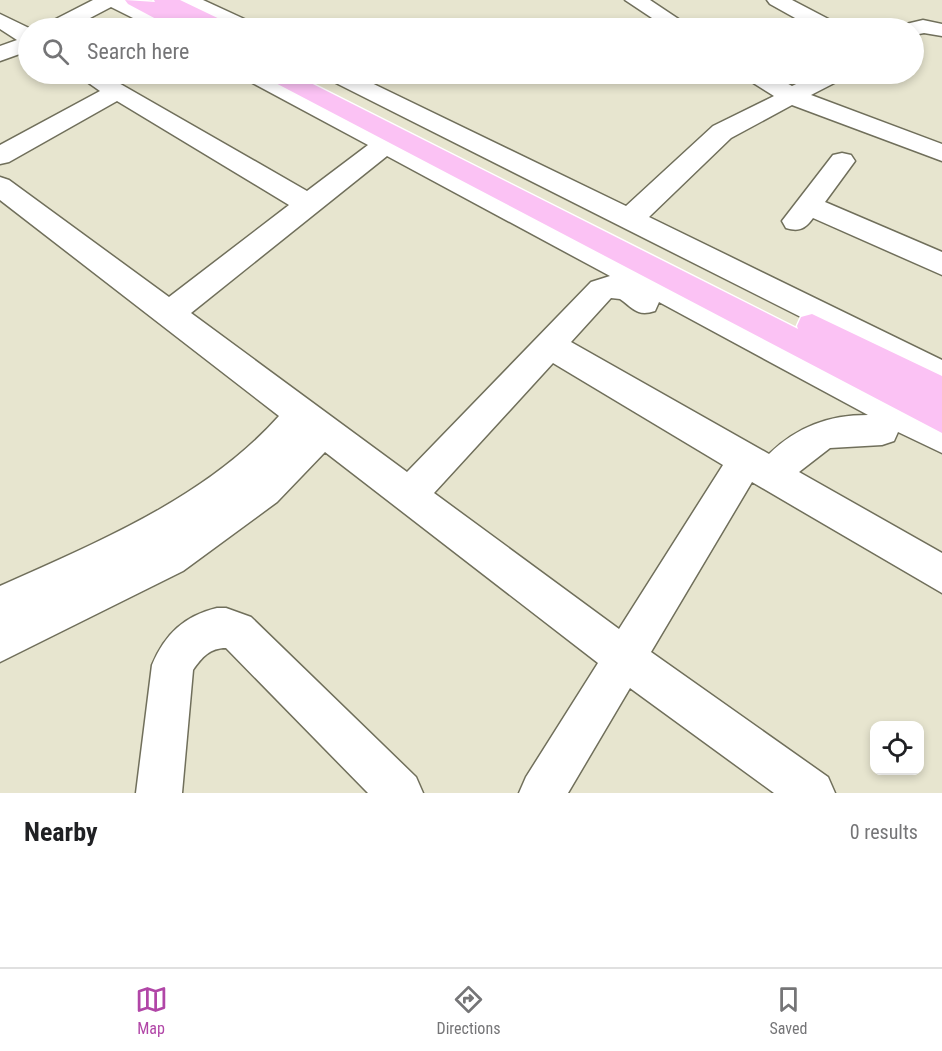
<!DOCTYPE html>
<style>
:root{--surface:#fff;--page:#f2f2f2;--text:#202124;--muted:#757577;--line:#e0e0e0;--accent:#b146a7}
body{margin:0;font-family:"Roboto Condensed",sans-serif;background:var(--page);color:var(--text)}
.controls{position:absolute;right:18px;bottom:18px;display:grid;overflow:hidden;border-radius:12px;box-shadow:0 3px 9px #0003}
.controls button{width:54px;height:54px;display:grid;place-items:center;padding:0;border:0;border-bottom:2px solid var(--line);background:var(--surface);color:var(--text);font:30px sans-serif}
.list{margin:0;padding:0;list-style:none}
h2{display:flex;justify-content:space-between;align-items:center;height:78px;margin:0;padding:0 24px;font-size:26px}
h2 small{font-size:20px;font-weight:400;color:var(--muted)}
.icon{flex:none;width:33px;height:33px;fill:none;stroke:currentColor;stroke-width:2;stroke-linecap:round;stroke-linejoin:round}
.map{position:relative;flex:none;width:942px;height:793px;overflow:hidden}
.search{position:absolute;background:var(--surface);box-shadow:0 3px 9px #0003;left:18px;right:18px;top:18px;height:66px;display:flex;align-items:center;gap:15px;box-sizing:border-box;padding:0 21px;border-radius:33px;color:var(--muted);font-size:22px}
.sheet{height:174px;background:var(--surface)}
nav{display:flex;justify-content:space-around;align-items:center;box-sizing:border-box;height:84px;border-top:2px solid var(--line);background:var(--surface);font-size:16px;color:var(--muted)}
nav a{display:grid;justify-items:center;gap:3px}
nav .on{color:var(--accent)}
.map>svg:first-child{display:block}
</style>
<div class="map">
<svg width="942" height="793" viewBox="0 0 942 793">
<rect width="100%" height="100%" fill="#e7e5cf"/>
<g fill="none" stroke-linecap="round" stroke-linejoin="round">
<!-- minor casing -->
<g stroke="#706f5b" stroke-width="3">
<path id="minor" d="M 93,0 L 130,0 L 176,23 L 179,28 L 153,28 L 111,7 L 71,28 L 45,28 L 48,23 Z
M 177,0 L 203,0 L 253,23 L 256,28 L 229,28 L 180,4 Z
M 625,0 L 650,0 L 692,28 L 667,28 Z
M 767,0 L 792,0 L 836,23 L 839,28 L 813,28 L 770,4 Z
M 0,14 L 29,28 L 28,51 L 0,61 L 0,46 L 17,40 L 0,29 Z
M 923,20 L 942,24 L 942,36 L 924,33 L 914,35 L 914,28 L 904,28 L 906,24 Z
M 76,74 L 103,74 L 307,191 L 368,145 L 245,79 L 242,74 L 270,74 L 942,421 L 942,453 L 898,432 L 894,441 L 882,445 L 830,448 L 799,472 L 942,553 L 942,593 L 752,482 L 651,652 L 828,777 L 835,793 L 774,793 L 630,688 L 568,793 L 519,793 L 526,777 L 598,663 L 325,452 L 277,502 L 183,571 L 0,662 L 0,586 C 98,542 206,498 279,416 L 0,200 L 0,177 L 9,180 L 169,297 L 289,205 L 117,101 L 9,162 L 0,164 L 0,145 L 100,91 ZM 387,156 L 610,276 L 591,282 L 407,472 L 191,313 ZM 611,298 L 620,299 C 633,308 637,317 655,311 L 659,302 L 868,415 C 828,415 797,427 769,454 L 571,342 ZM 553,363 L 723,465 L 619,629 L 434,493 Z
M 325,74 L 353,74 L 626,206 L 713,126 L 774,96 L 747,79 L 744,74 L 770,74 L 792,86 L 817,74 L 845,74 L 842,79 L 811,95 L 942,144 L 942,161 L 792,105 L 731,138 L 649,217 L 942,360 L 942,388 L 328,79 Z
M 842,153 L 851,155 L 855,161 L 825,202 L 942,252 L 942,275 L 813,218 C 805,229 799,232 786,228 L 782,221 L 833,155 Z
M 217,608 L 226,608 L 251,617 L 416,777 L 423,793 L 368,793 L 226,648 C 210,648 202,657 193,670 L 182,793 L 136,793 L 152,665 C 165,634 184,616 217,608 Z"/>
</g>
<!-- major casing -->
<g stroke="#fff" stroke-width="3">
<path id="major" d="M 125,0 L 155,2 L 154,0 L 180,0 L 228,23 L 231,28 L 204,28 L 190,21 L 192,24 L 189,28 L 173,28 L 128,4 Z
M 265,74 L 293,74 L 798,329 L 797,326 L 801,317 L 812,314 L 942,376 L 942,433 L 268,79 Z"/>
</g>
<!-- minor -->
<use href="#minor" fill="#fff" fill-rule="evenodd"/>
<!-- major -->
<use href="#major" fill="#fbc2f4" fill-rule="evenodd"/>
</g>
</svg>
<div class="controls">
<button><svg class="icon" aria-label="locate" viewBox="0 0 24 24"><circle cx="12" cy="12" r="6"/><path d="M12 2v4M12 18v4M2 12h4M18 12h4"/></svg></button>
</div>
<div class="search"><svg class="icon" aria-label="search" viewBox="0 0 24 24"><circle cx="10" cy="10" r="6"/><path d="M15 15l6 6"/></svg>Search here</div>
</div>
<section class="sheet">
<h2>Nearby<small>0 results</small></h2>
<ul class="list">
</ul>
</section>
<nav>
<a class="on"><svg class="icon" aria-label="map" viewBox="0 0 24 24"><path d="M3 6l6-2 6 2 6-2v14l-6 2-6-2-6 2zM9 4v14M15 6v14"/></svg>Map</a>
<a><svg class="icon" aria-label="directions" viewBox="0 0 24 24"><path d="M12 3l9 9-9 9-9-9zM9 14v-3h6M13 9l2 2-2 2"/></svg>Directions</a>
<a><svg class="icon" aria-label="saved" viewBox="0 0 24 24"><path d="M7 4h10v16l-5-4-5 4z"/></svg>Saved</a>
</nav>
